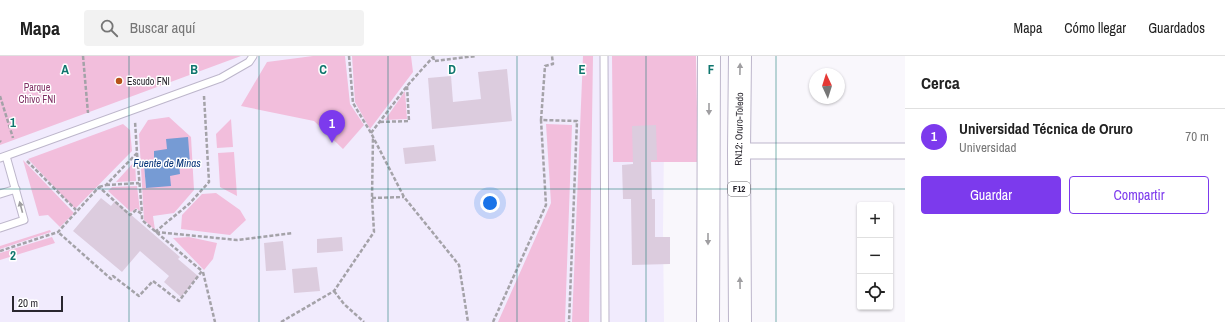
<!DOCTYPE html>
<html lang="es">
<meta charset="utf-8">
<style>
:root{--surface:#fff;--page:#f2f2f2;--text:#222;--muted:#767676;--line:#e0e0e0;--accent:#7c3aed}
body{margin:0;font-family:"Archivo Narrow",sans-serif;background:var(--page);color:var(--text)}
.controls{position:absolute;right:12px;bottom:12px;display:grid;overflow:hidden;border-radius:4px;box-shadow:0 1px 3px #0004}
.controls button{width:36px;height:36px;display:grid;place-items:center;padding:0;border:0;border-bottom:1px solid var(--line);background:var(--surface);color:var(--text);font:20px sans-serif}
.compass{position:absolute;left:809px;top:12px;width:36px;height:36px;border-radius:50%;background:var(--surface);box-shadow:0 1px 3px #0004;rotate:356deg}
.scale{position:absolute;left:12px;bottom:10px;width:51px;box-sizing:border-box;padding-left:4px;border:2px solid #2a272f;border-top:0;font-size:11px;line-height:14px;white-space:nowrap;color:#2a272f;-webkit-text-stroke:3px #fff;paint-order:stroke}
.you{position:absolute;left:490px;top:147px;width:14px;height:14px;margin:-10px;border:3px solid #fff;border-radius:50%;background:#1a73e8;box-shadow:0 0 0 6px #1a73e833}
.badge{display:grid;place-items:center;width:26px;height:26px;border-radius:50%;background:var(--accent);color:#fff;font-size:13px;font-weight:700}
.pin{position:absolute;translate:-50% -33px;filter:drop-shadow(0 1px 2px #0008)}
.pin::after{content:'';position:absolute;top:21px;width:14px;height:12px;background:inherit;clip-path:polygon(0 0,100% 0,50% 100%)}
.list{margin:0;padding:0;list-style:none}
h2{display:flex;justify-content:space-between;align-items:center;height:52px;margin:0;padding:0 16px;font-size:17px}
h2 small{font-size:13px;font-weight:400;color:var(--muted)}
.list li{display:grid;grid-template-columns:26px 1fr auto;gap:12px;align-items:center;box-sizing:border-box;height:56px;padding:0 16px;border-top:1px solid var(--line)}
.list b{display:block;font-size:15px;white-space:nowrap}
.list p{margin:0;font-size:13px;white-space:nowrap;color:var(--muted)}
.list em{font-size:13px;font-style:normal;color:var(--muted)}
.actions{display:flex;gap:8px;padding:12px 16px}
.actions a{flex:1;padding:9px 0;border:1px solid var(--accent);border-radius:4px;text-align:center;font-size:14px;color:var(--accent)}
.actions .main{background:var(--accent);color:#fff}
.icon{flex:none;width:22px;height:22px;fill:none;stroke:currentColor;stroke-width:2;stroke-linecap:round;stroke-linejoin:round}
.map{position:relative;flex:none;width:905px;height:266px;overflow:hidden}
header{display:flex;align-items:center;gap:24px;box-sizing:border-box;height:56px;padding:0 20px;background:var(--surface);border-bottom:1px solid var(--line)}
header strong{font-size:19px}
nav{display:flex;gap:22px;margin-inline-start:auto;font-size:14px}
.search{width:280px;height:36px;background:var(--page);display:flex;align-items:center;gap:10px;box-sizing:border-box;padding:0 14px;border-radius:4px;color:var(--muted);font-size:15px}
main{display:flex}
aside{flex:1;background:var(--surface)}
.map>svg:first-child{display:block}
</style>
<header>
<strong>Mapa</strong>
<div class="search"><svg class="icon" aria-label="search" viewBox="0 0 24 24"><circle cx="10" cy="10" r="6"/><path d="M15 15l6 6"/></svg>Buscar aquí</div>
<nav><a>Mapa</a><a>Cómo llegar</a><a>Guardados</a></nav>
</header>
<main>
<div class="map">
<svg width="905" height="266" viewBox="0 0 905 266">
<rect width="100%" height="100%" fill="#f9f7fc"/>
<!-- built -->
<path fill="#f1ebfd" d="M 0,0 L 665,0 L 663,174 L 664,266 L 0,266 Z"/>
<!-- green -->
<path fill="#f2bedc" fill-rule="evenodd" d="M 0,0 L 241,0 L 0,89 Z
M 313,0 L 345,0 L 350,48 L 364,69 L 343,93 L 314,65 L 241,50 L 267,6 Z
M 352,0 L 411,0 L 413,16 L 370,73 L 355,46 Z
M 583,0 L 593,0 L 589,266 L 572,266 Z
M 612,0 L 696,0 L 698,106 L 613,106 Z
M 405,35 L 407,63 L 385,64 Z
M 169,61 L 191,81 L 194,134 L 174,157 L 153,160 L 155,174 L 144,164 L 139,78 L 148,64 ZM 167,93 L 146,132 L 144,108 L 155,107 Z
M 231,63 L 233,91 L 217,92 L 216,78 Z
M 123,68 L 130,74 L 132,95 L 75,153 L 28,103 Z
M 546,68 L 572,69 L 565,266 L 498,266 L 551,147 Z
M 234,96 L 237,140 L 220,131 L 218,97 Z
M 23,104 L 74,157 L 60,171 L 48,159 L 39,160 Z
M 135,105 L 136,125 L 116,126 Z
M 137,130 L 140,155 L 136,152 L 131,156 L 108,135 L 112,131 Z
M 216,137 L 240,154 L 246,164 L 230,179 L 181,173 L 182,159 L 202,138 Z
M 50,174 L 51,176 L 0,193 L 0,190 Z
M 52,181 L 55,187 L 0,204 L 0,197 Z
M 189,181 L 217,187 L 213,203 L 204,214 L 173,182 Z"/>
<!-- water -->
<path fill="#769bd4" d="M 188,81 L 190,107 L 179,109 L 180,118 L 170,120 L 171,130 L 146,132 L 144,108 L 154,107 L 154,95 L 167,93 L 166,83 Z"/>
<!-- building -->
<path fill="#dcccde" d="M 507,13 L 512,65 L 432,73 L 428,22 L 451,20 L 453,46 L 481,43 L 478,16 Z
M 656,69 L 657,104 L 651,104 L 652,143 L 655,143 L 655,181 L 670,181 L 670,208 L 632,209 L 631,143 L 623,143 L 622,109 L 633,108 L 632,70 Z
M 434,89 L 436,105 L 405,108 L 403,92 Z
M 101,142 L 111,150 L 115,145 L 180,201 L 178,203 L 198,220 L 181,241 L 164,226 L 169,220 L 140,195 L 122,216 L 73,175 Z
M 342,181 L 343,195 L 317,197 L 317,183 Z
M 283,185 L 286,214 L 266,215 L 264,187 Z
M 317,211 L 320,235 L 294,237 L 292,213 Z"/>
<g fill="none" stroke-linecap="round" stroke-linejoin="round">
<!-- lane casing -->
<g stroke="#bdb6cb" stroke-width="9">
<path id="lane" d="M 604,0 L 605,266
M 0,102 L 221,22 L 249,6 L 253,0
M 0,138 L 16,133
M 0,172 L 24,164 L 6,100"/>
</g>
<!-- street casing -->
<g stroke="#bdb6cb" stroke-width="17">
<path id="street" d="M 739,95 L 905,95"/>
</g>
<!-- highway casing -->
<g stroke="#bdb6cb" stroke-width="24">
<path id="highway" d="M 708,266 L 709,0
M 740,266 L 739,95 L 740,0"/>
</g>
<!-- path -->
<path stroke="#a4a2a8" stroke-width="2.5" stroke-dasharray="4 2" stroke-linecap="butt" d="M 83,0 L 88,57
M 349,0 L 353,47 L 371,77 L 404,141 L 459,209 L 468,266
M 433,0 L 434,5 L 476,0
M 0,40 L 13,82
M 541,64 L 545,10 L 553,8 L 552,0
M 380,66 L 409,65 L 407,30
M 371,77 L 407,30 L 433,1
M 0,85 L 1,86
M 137,97 L 142,157
M 27,105 L 76,154
M 106,129 L 139,127
M 99,131 L 106,129 L 137,97 L 135,65
M 372,142 L 404,141
M 155,176 L 189,148 L 209,126 L 204,40
M 156,176 L 237,184 L 293,177
M 0,195 L 58,176 L 99,131 L 130,159 L 136,154 L 142,158 L 142,164 L 202,215 L 179,245 L 153,225 L 139,240 L 113,220 L 111,223 L 58,176
M 203,216 L 215,266
M 334,235 L 344,248 L 364,266
M 281,266 L 334,235 L 374,176 L 372,142 L 373,81
M 493,266 L 546,149 L 541,64 L 577,65 L 569,266"/>
<!-- lane -->
<use href="#lane" stroke="#fff" stroke-width="7"/>
<!-- street -->
<use href="#street" stroke="#fff" stroke-width="15"/>
<!-- highway -->
<use href="#highway" stroke="#fff" stroke-width="22"/>
</g>
<!-- one-way arrows -->
<defs><path id="oneway-solid" d="M-6-.8H1V-3.2L6.5 0L1 3.2V.8H-6Z"/></defs>
<g fill="#9f9ea1">
<use href="#oneway-solid" transform="translate(740 13) rotate(-89)"/>
<use href="#oneway-solid" transform="translate(709 53) rotate(90)"/>
<use href="#oneway-solid" transform="translate(21 151) rotate(-105)"/>
<use href="#oneway-solid" transform="translate(708 183) rotate(90)"/>
<use href="#oneway-solid" transform="translate(740 227) rotate(-91)"/>
</g>
<!-- grid -->
<path fill="none" stroke="#0f766e" stroke-width="1" stroke-opacity="0.55" d="M 129,0 L 129,266M 259,0 L 259,266M 388,0 L 388,266M 517,0 L 517,266M 646,0 L 646,266M 776,0 L 776,266M 0,133 L 905,133"/>
<!-- markers -->
<circle fill="#b65319" stroke="#fff" stroke-width="1.5" cx="119" cy="25" r="4"/>
<g text-anchor="middle" dominant-baseline="central" stroke-width="3" stroke-linejoin="round" paint-order="stroke">
<!-- shield labels -->
<rect fill="#fff" stroke="#6a686d" stroke-width="1" x="728" y="126" width="22" height="14" rx="3"/>
<g font-size="9" font-weight="bold" fill="#2a272f">
<text x="739" y="133">F12</text>
</g>
<!-- poi labels -->
<g font-size="10" fill="#2a272f" stroke="#fff" text-anchor="start">
<text x="127" y="25">Escudo FNI</text>
</g>
<!-- park labels -->
<g font-size="10" fill="#803165" stroke="#fff">
<text x="37" y="31">Parque<tspan x="37" dy="12">Chivo FNI</tspan></text>
</g>
<!-- street labels -->
<g font-size="10" fill="#2a272f" stroke="#fff">
<text transform="translate(739 73) rotate(-89)">RN12: Oruro-Toledo</text>
</g>
<!-- water labels -->
<g font-size="11" font-style="italic" fill="#073579" stroke="#fff">
<text x="167" y="107">Fuente de Minas</text>
</g>
</g>
<g font-size="13" text-anchor="middle" font-weight="bold" fill="#0f766e" stroke="#fff" stroke-width="3" stroke-linejoin="round" paint-order="stroke">
<text x="65" y="18">A</text>
<text x="194" y="18">B</text>
<text x="323" y="18">C</text>
<text x="452" y="18">D</text>
<text x="582" y="18">E</text>
<text x="711" y="18">F</text>
<text x="13" y="71">1</text>
<text x="13" y="204">2</text>
</g>
</svg>
<div class="controls">
<button>+</button>
<button>−</button>
<button><svg class="icon" aria-label="locate" viewBox="0 0 24 24"><circle cx="12" cy="12" r="6"/><path d="M12 2v4M12 18v4M2 12h4M18 12h4"/></svg></button>
</div>
<svg class="compass" viewBox="-18 -18 36 36"><path d="M0-13l5 13h-10z" fill="#e53935"/><path d="M0 13l5-13h-10z" fill="#767676"/></svg>
<div class="scale">20 m</div>
<div class="you"></div>
<div class="pin badge" style="left:332px;top:87px">1</div>
</div>
<aside>
<h2>Cerca<small></small></h2>
<ul class="list">
<li><span class="badge">1</span><div><b>Universidad Técnica de Oruro</b><p>Universidad</p></div><em>70 m</em></li>
</ul>
<div class="actions"><a class="main">Guardar</a><a>Compartir</a></div>
</aside>
</main>
